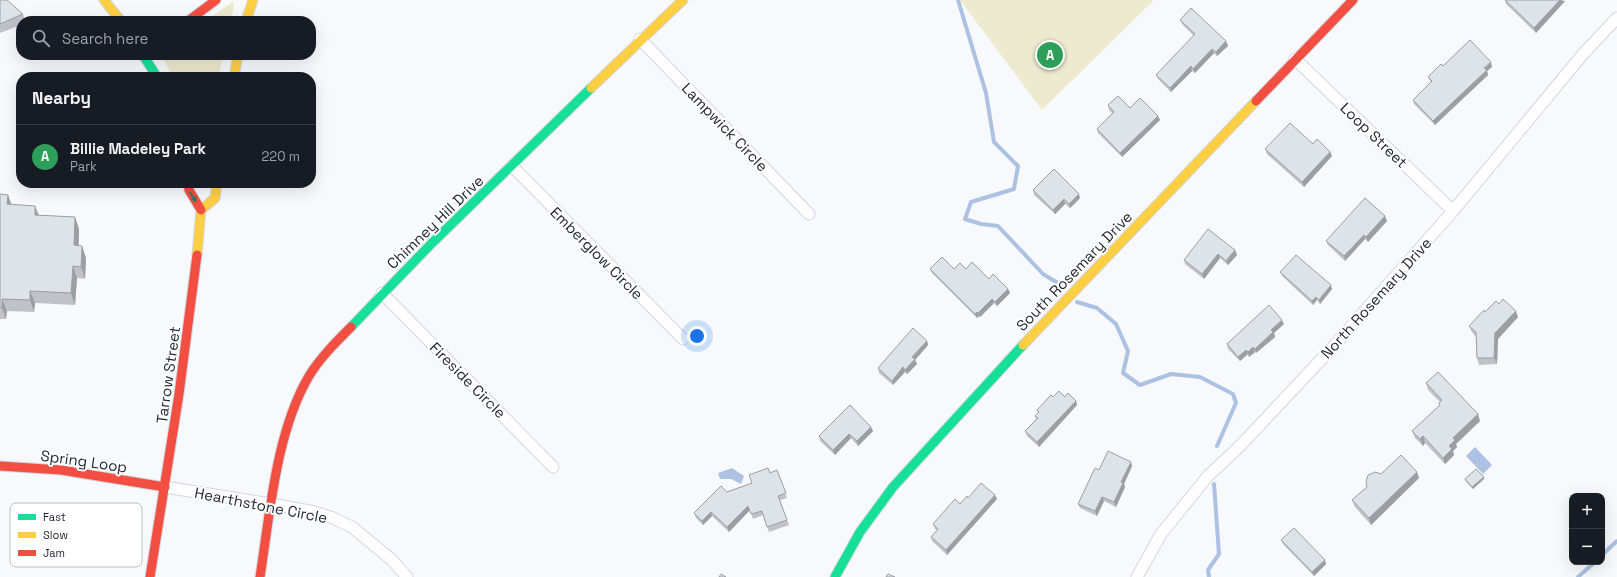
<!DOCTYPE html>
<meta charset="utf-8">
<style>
:root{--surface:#171b24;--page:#20242c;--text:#f1f3f6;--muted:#9ea1a6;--line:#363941;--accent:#0b8043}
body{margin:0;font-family:"Space Grotesk",sans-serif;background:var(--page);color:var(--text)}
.controls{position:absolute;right:12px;bottom:12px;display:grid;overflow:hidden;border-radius:8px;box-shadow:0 4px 16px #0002}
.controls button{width:36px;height:36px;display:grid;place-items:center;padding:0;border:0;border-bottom:1px solid var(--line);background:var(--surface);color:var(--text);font:20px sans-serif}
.you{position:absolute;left:697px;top:336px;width:14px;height:14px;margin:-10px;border:3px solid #fff;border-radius:50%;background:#1a73e8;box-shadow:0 0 0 6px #1a73e833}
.badge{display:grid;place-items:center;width:26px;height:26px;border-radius:50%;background:var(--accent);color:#fff;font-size:13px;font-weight:700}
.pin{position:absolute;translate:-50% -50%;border:2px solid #fff;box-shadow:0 1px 4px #0006}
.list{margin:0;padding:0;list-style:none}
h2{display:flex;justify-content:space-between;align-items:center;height:52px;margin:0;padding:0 16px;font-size:17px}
h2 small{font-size:13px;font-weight:400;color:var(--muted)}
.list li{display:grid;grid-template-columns:26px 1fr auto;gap:12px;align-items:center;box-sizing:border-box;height:64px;padding:0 16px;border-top:1px solid var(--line)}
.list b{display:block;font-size:15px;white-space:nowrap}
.list p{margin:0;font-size:13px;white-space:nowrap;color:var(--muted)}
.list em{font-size:13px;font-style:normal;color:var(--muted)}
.icon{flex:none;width:22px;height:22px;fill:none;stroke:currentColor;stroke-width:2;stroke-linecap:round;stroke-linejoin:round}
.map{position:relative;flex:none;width:1617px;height:577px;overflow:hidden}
.search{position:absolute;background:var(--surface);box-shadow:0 4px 16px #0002;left:16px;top:16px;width:300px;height:44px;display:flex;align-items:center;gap:10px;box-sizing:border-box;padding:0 14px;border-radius:16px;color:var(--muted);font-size:15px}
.panel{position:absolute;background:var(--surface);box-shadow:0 4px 16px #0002;left:16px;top:72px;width:300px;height:116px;border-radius:16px}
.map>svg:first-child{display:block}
</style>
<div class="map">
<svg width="1617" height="577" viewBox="0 0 1617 577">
<rect width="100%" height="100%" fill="#f7f9fd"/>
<!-- green -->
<path fill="#edead0" d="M 960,0 L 1154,0 L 1042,110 Z
M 232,2 L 234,3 L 234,7 L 230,21 L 206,21 Z
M 161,55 L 223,55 L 219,77 L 173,77 Z"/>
<!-- water -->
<path fill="#adc1e2" d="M 1475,447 L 1492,465 L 1483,474 L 1466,456 Z
M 732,468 L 744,476 L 741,484 L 731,479 L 720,479 L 718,473 Z"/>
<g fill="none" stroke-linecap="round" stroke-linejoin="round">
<!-- stream -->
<path stroke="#adc1e2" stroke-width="4" d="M 958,0 L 986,93 L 994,142 L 1018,166 L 1014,189 L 971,202 L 965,219 L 981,224 L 998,226 L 1043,274 L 1061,285
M 1077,302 L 1097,308 L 1116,324 L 1128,351 L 1123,373 L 1140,385 L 1171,374 L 1200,377 L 1233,394 L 1236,403 L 1217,446
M 1602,555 L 1617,541
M 1209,577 L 1208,570 L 1219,554 L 1214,484
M 1578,577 L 1595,562"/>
<!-- street casing -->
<g stroke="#d2d7df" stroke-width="13">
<path id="street" d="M 640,39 L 809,214
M 1295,59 L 1453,211
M 512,166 L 683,339
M 382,293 L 553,467
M 165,487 L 271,504 L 315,512 L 333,518 L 352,527 L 392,560 L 407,577
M 1137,577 L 1161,534 L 1208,476 L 1240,446 L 1332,348 L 1453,211 L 1583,54 L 1617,18"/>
</g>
<!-- fast casing -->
<g stroke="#d2d7df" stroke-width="11">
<path id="fast" d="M 143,55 L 157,77
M 351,327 L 431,244 L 591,88
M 835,577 L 860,532 L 893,487 L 1023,345"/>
</g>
<!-- slow casing -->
<g stroke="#d2d7df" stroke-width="11">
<path id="slow" d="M 104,0 L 121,21
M 246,21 L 253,0
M 234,77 L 238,55
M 591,88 L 683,0
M 197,255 L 201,210 L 215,198 L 217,183
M 1023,345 L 1256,101"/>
</g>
<!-- jam casing -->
<g stroke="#d2d7df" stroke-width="11">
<path id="jam" d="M 188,21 L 216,0
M 1256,101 L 1353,0
M 188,183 L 189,190 L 201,210
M 0,466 L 61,470 L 165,487
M 150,577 L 179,394 L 197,255
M 260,577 C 270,513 276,432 309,376 C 320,358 336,342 351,327"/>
</g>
<!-- street -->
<use href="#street" stroke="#fefeff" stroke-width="11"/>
<!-- fast -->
<use href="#fast" stroke="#16e098" stroke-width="9"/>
<!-- slow -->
<use href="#slow" stroke="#ffcf43" stroke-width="9"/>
<!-- jam -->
<use href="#jam" stroke="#f24e42" stroke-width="9"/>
</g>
<!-- wall -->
<path fill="#bfc3c9" d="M 0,0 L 23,14 L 25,21 L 21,21 L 21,25 L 0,33 Z
M 1505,0 L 1565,1 L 1536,33 L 1506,4 Z
M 1180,20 L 1226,41 L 1228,46 L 1217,56 L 1214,53 L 1195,73 L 1192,71 L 1171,92 L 1158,79 L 1156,75 L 1194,36 L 1182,24 Z
M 1443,66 L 1492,67 L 1487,71 L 1488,75 L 1435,125 L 1414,104 L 1413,100 L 1431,83 L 1428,77 Z
M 1108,105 L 1130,108 L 1158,116 L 1160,120 L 1122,157 L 1098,133 L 1097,129 L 1112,113 L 1109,110 Z
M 1313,144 L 1330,152 L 1332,156 L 1304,187 L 1267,154 L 1265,149 Z
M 1033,190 L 1080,198 L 1070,208 L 1065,204 L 1055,214 L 1034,195 Z
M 0,194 L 8,195 L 11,205 L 39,215 L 75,217 L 79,229 L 79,246 L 82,246 L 86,258 L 85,279 L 77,278 L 75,305 L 35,303 L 34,312 L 7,311 L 6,319 L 0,319 Z
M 1387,221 L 1368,242 L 1365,239 L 1345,261 L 1328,245 L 1326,241 Z
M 1235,250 L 1237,255 L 1228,265 L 1220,258 L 1204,279 L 1185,264 L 1184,260 Z
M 930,269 L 966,269 L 989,279 L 1008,289 L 1010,293 L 997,306 L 994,303 L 980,317 L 979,316 L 977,318 L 932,273 Z
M 1280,272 L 1332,289 L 1320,304 L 1317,300 L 1313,305 L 1282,276 Z
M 1499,304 L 1518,317 L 1498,339 L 1497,364 L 1479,365 L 1477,358 L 1476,337 L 1472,332 L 1469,326 L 1485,312 Z
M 1284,324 L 1274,333 L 1275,337 L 1256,353 L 1255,352 L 1249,357 L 1248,354 L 1240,361 L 1228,349 L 1227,344 Z
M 927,341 L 928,345 L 915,360 L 917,364 L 907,374 L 905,372 L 893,385 L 879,373 L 878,368 Z
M 1426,383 L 1480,421 L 1456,444 L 1457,447 L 1453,451 L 1454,455 L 1445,464 L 1425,443 L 1423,446 L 1415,438 L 1412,431 L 1440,405 L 1439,403 L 1440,402 L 1428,390 Z
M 1053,397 L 1065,397 L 1076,401 L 1077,405 L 1039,447 L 1027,436 L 1025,431 L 1036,419 L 1035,416 L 1038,413 L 1037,410 Z
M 873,431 L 858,446 L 851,438 L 835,455 L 820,441 L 819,436 Z
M 1132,466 L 1124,484 L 1125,487 L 1116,507 L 1104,501 L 1097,516 L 1080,508 L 1078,504 L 1099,470 Z
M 777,470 L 787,498 L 780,500 L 789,525 L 769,532 L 763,515 L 753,519 L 750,510 L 729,532 L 712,516 L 703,525 L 696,518 L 694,513 L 727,492 L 752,483 L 770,473 Z
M 1417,472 L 1419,478 L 1371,525 L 1355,507 L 1352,500 L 1381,474 Z
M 1465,479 L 1484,479 L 1473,489 L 1466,482 Z
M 968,498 L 997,499 L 947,555 L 932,541 L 931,537 L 937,530 L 935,529 L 933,524 Z
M 1281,540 L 1326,564 L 1314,576 L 1283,544 Z"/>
<!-- shaded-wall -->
<path fill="#9b9fa4" d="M 1560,0 L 1565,1 L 1536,33 L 1534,28 Z
M 1226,41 L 1228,46 L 1217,56 L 1216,52 Z
M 1212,49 L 1214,53 L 1195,73 L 1193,69 Z
M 1491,62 L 1492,67 L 1487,71 L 1488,75 L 1435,125 L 1433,121 Z
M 1191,66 L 1192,71 L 1171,92 L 1170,88 Z
M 1158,116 L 1160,120 L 1122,157 L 1120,153 Z
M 1330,152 L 1332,156 L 1304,187 L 1302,182 Z
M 1079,194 L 1080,198 L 1070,208 L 1069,204 Z
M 8,195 L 12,206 L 7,204 Z
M 1064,199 L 1065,204 L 1055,214 L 1053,210 Z
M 35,206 L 40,218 L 35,215 Z
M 1385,216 L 1387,221 L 1368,242 L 1366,237 Z
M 75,217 L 79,229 L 78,257 L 74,245 Z
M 1364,235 L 1365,239 L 1345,261 L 1344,256 Z
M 82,246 L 86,258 L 85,279 L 81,267 Z
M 1235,250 L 1237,255 L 1228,265 L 1226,261 Z
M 1218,254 L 1220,258 L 1204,279 L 1202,274 Z
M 73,266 L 77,278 L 75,305 L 71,293 Z
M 1331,285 L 1332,289 L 1320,304 L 1319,300 Z
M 1008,289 L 1010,293 L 997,306 L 995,302 Z
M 30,291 L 35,303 L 34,312 L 30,300 Z
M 1316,297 L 1317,300 L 1313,305 L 1312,301 Z
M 2,299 L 7,311 L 6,319 L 2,308 Z
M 992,299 L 994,303 L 980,317 L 978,313 Z
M 1516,311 L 1518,317 L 1498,339 L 1497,364 L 1494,358 L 1495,333 Z
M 977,312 L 979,316 L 977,318 L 975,314 Z
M 1282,320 L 1284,324 L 1274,333 L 1275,337 L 1256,353 L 1255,349 L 1271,330 Z
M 927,341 L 928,345 L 915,360 L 917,364 L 907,374 L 905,370 L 912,357 Z
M 1253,347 L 1255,352 L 1249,357 L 1248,352 Z
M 1246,350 L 1248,354 L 1240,361 L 1238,357 Z
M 903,367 L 905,372 L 893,385 L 892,381 Z
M 1076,401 L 1077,405 L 1039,447 L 1037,442 Z
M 1478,414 L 1480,421 L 1456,444 L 1457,447 L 1453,451 L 1454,455 L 1445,464 L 1443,458 L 1453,438 Z
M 871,427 L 873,431 L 858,446 L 857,441 Z
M 849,434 L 851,438 L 835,455 L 833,450 Z
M 1423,436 L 1425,443 L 1423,446 L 1420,439 Z
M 1131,462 L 1132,466 L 1124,484 L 1125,487 L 1116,507 L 1114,502 L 1121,482 Z
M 1417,472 L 1419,478 L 1371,525 L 1369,518 Z
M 1484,477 L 1484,479 L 1473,489 L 1472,487 Z
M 995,495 L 997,499 L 947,555 L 946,550 Z
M 1102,497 L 1104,501 L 1097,516 L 1095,511 Z
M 748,506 L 750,510 L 729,532 L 727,527 Z
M 711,512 L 712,516 L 703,525 L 702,521 Z
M 1325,560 L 1326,564 L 1314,576 L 1312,572 Z"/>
<!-- building -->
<path fill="#dee3ea" stroke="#9b9fa4" d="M 0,0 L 7,0 L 23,14 L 0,24 Z
M 1505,0 L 1560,0 L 1534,28 Z
M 1191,8 L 1226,41 L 1216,52 L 1212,49 L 1193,69 L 1191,66 L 1170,88 L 1156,75 L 1195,34 L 1180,20 Z
M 1470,40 L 1491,62 L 1484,68 L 1487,70 L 1433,121 L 1413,100 L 1432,81 L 1428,77 L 1441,64 L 1443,66 Z
M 1118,96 L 1130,108 L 1140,98 L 1158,116 L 1120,153 L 1097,129 L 1114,112 L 1108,105 Z
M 1290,123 L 1313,144 L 1317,139 L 1330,152 L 1302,182 L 1265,149 Z
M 1054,169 L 1079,194 L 1069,204 L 1064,199 L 1053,210 L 1033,190 Z
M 0,194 L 8,195 L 7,204 L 35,206 L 35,215 L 75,217 L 74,245 L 82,246 L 81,267 L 73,266 L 71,293 L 30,291 L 30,300 L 2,299 L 2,308 L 0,307 Z
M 1365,198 L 1385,216 L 1366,237 L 1364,235 L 1344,256 L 1326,241 Z
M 1208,229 L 1235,250 L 1226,261 L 1218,254 L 1202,274 L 1184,260 Z
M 1296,255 L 1331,285 L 1319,300 L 1316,297 L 1312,301 L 1280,272 Z
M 942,257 L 954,269 L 960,263 L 966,269 L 972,262 L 989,279 L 993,274 L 1008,289 L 995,302 L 992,299 L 978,313 L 977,312 L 975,314 L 930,269 Z
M 1503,299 L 1516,311 L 1495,333 L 1494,358 L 1477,358 L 1476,332 L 1469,326 L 1484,310 L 1485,312 L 1496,301 L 1499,304 Z
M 1269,305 L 1282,320 L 1271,330 L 1273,332 L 1255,349 L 1253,347 L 1248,352 L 1246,350 L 1238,357 L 1227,344 Z
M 913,328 L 927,341 L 912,357 L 915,359 L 905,370 L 903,367 L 892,381 L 878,368 Z
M 1438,372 L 1478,414 L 1453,438 L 1455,440 L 1449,446 L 1452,449 L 1443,458 L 1423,436 L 1420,439 L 1412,431 L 1440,405 L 1439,403 L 1442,400 L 1426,383 Z
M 1059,391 L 1065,397 L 1068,393 L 1076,401 L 1037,442 L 1025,431 L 1038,418 L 1035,416 L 1039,412 L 1037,410 L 1051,395 L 1053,397 Z
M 850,405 L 871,427 L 857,441 L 849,434 L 833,450 L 819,436 Z
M 1108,451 L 1131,462 L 1121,482 L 1123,483 L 1114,502 L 1102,497 L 1095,511 L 1078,504 L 1095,468 L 1099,470 Z
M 1401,455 L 1417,472 L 1369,518 L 1352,500 L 1367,487 L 1366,481 L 1368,475 L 1375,472 L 1381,474 Z
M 768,468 L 770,473 L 777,470 L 786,493 L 778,496 L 787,520 L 767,527 L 762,511 L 751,514 L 748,506 L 727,527 L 711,512 L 702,521 L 694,513 L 721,486 L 727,492 L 752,483 L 749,475 Z
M 1476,469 L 1484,477 L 1472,487 L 1465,479 Z
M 981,483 L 995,495 L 946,550 L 931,537 L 938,529 L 933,524 L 955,499 L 960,504 L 967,496 L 968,498 Z
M 1294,528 L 1325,560 L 1312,572 L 1281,540 Z
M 721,574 L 726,577 L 719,577 Z
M 888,574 L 895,577 L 886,577 Z"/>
<!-- one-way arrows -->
<defs><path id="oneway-solid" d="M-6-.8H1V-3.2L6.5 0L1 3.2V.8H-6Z"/></defs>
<use fill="#1a8264" href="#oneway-solid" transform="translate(193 197) rotate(59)"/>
<g text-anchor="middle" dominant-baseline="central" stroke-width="4" stroke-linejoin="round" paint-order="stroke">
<!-- street labels -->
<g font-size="15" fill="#1d242f" stroke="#fff">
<text transform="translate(725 127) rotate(46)">Lampwick Circle</text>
<text transform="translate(1374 135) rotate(44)">Loop Street</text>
<text transform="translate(435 222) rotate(-44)">Chimney Hill Drive</text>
<text transform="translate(597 253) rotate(45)">Emberglow Circle</text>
<text transform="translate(1074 271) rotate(-46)">South Rosemary Drive</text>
<text transform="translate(1376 298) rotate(-48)">North Rosemary Drive</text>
<text transform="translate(168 375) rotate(-82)">Tarrow Street</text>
<text transform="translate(468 380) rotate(45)">Fireside Circle</text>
<text transform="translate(84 461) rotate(8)">Spring Loop</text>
<text transform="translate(261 505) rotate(11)">Hearthstone Circle</text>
</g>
</g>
<!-- legend -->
<rect x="10" y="503" width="132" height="64" rx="6" fill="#fff" stroke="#bbbdc1" stroke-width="1"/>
<rect x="18" y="514" width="18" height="6" fill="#16e098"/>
<rect x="18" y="532" width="18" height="6" fill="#ffcf43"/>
<rect x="18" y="550" width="18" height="6" fill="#f24e42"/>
<g font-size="11" fill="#1d242f">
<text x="43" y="521">Fast</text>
<text x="43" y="539">Slow</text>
<text x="43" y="557">Jam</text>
</g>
</svg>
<div class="controls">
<button>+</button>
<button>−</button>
</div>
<div class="you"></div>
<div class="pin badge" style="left:1050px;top:55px;background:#2e9e5b">A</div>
<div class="search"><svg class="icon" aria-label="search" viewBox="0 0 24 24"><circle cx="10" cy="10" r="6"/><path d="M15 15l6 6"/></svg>Search here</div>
<section class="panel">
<h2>Nearby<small></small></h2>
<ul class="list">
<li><span class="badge" style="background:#2e9e5b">A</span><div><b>Billie Madeley Park</b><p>Park</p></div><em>220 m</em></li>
</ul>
</section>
</div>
